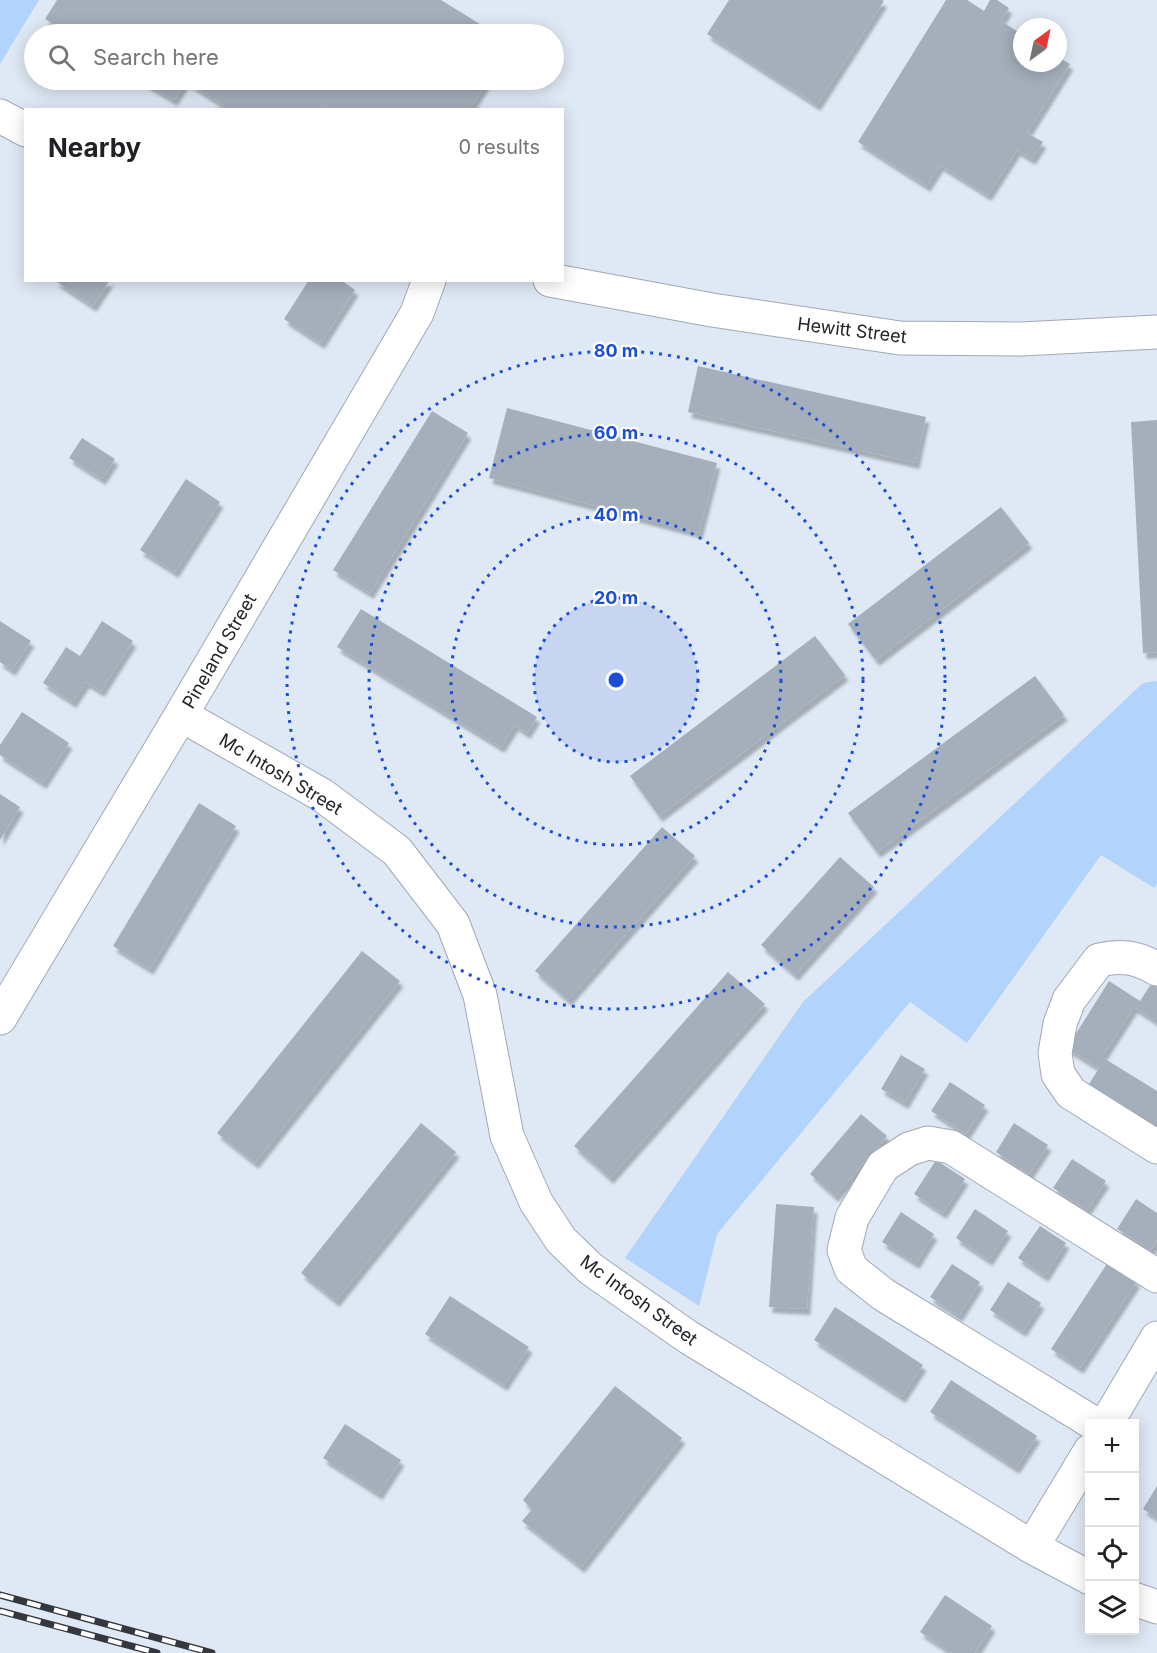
<!DOCTYPE html>
<meta charset="utf-8">
<style>
:root{--surface:#fff;--page:#f2f2f2;--text:#202124;--muted:#757577;--line:#e0e0e0}
body{margin:0;font-family:Inter,sans-serif;background:var(--page);color:var(--text)}
.controls{position:absolute;right:18px;bottom:18px;display:grid;overflow:hidden;border-radius:0px;box-shadow:0 3px 15px #0003}
.controls button{width:54px;height:54px;display:grid;place-items:center;padding:0;border:0;border-bottom:2px solid var(--line);background:var(--surface);color:var(--text);font:30px sans-serif}
.compass{position:absolute;left:1013px;top:18px;width:54px;height:54px;border-radius:50%;background:var(--surface);box-shadow:0 3px 15px #0003;rotate:33deg}
.list{margin:0;padding:0;list-style:none}
h2{display:flex;justify-content:space-between;align-items:center;height:78px;margin:0;padding:0 24px;font-size:26px}
h2 small{font-size:20px;font-weight:400;color:var(--muted)}
.icon{flex:none;width:33px;height:33px;fill:none;stroke:currentColor;stroke-width:2;stroke-linecap:round;stroke-linejoin:round}
.map{position:relative;flex:none;width:1157px;height:1653px;overflow:hidden}
.search{position:absolute;background:var(--surface);box-shadow:0 3px 15px #0003;left:24px;top:24px;width:540px;height:66px;display:flex;align-items:center;gap:15px;box-sizing:border-box;padding:0 21px;border-radius:33px;color:var(--muted);font-size:22px}
.panel{position:absolute;background:var(--surface);box-shadow:0 3px 15px #0003;left:24px;top:108px;width:540px;height:174px;border-radius:0px}
.map>svg:first-child{display:block}
</style>
<div class="map">
<svg width="1157" height="1653" viewBox="0 0 1157 1653">
<defs>
<filter id="shadow"><feDropShadow dx="3.5" dy="6" stdDeviation="1.5" flood-color="#0004"/></filter>
</defs>
<rect width="100%" height="100%" fill="#dfe9f5"/>
<!-- green -->
<path fill="#b2d3fc" d="M 0,0 L 39,0 L 0,64 Z
M 1157,681 L 1157,884 L 1154,888 L 1101,855 L 967,1043 L 910,1002 L 717,1234 L 699,1306 L 625,1258 L 803,1002 L 1143,683 Z"/>
<!-- building -->
<path fill="#a5afbb" filter="url(#shadow)" d="M 57,0 L 441,0 L 496,34 L 69,34 L 45,19 Z
M 729,0 L 882,0 L 884,1 L 817,105 L 707,34 Z
M 946,0 L 967,0 L 984,11 L 990,0 L 997,0 L 1009,8 L 1001,21 L 1022,34 L 1022,63 L 1058,63 L 1058,57 L 1070,64 L 1027,133 L 1043,142 L 1032,159 L 1017,150 L 988,195 L 940,165 L 927,186 L 858,142 Z
M 140,80 L 488,80 L 469,110 L 330,110 L 324,106 L 322,110 L 230,110 L 186,81 L 174,100 Z
M 54,280 L 110,280 L 93,306 Z
M 309,280 L 341,280 L 355,290 L 321,343 L 284,319 Z
M 698,366 L 926,417 L 916,463 L 688,412 Z
M 507,408 L 717,463 L 699,533 L 489,478 Z
M 432,411 L 468,433 L 370,593 L 333,570 Z
M 1157,420 L 1157,652 L 1143,653 L 1131,422 Z
M 82,438 L 115,459 L 102,479 L 69,458 Z
M 186,479 L 220,502 L 175,572 L 140,550 Z
M 1001,507 L 1029,543 L 876,660 L 848,624 Z
M 361,609 L 537,717 L 527,733 L 515,725 L 501,747 L 337,647 Z
M 0,621 L 31,641 L 12,670 L 0,662 Z
M 102,621 L 133,641 L 101,691 L 86,682 L 73,702 L 43,683 L 66,647 L 80,656 Z
M 815,636 L 845,675 L 659,816 L 630,776 Z
M 1035,676 L 1064,715 L 877,852 L 848,813 Z
M 22,712 L 69,743 L 43,783 L 0,755 L 0,745 Z
M 0,794 L 20,807 L 0,840 Z
M 199,803 L 236,826 L 150,969 L 113,946 Z
M 662,827 L 695,856 L 568,1000 L 535,971 Z
M 840,857 L 874,887 L 795,975 L 761,945 Z
M 362,951 L 400,981 L 255,1163 L 217,1133 Z
M 728,972 L 765,1004 L 610,1178 L 574,1146 Z
M 1155,978 L 1157,979 L 1157,1022 L 1134,1007 L 1102,1057 L 1157,1091 L 1157,1134 L 1086,1089 L 1099,1068 L 1067,1048 L 1109,981 L 1140,1001 Z
M 901,1055 L 925,1069 L 905,1103 L 881,1089 Z
M 950,1082 L 985,1105 L 966,1134 L 931,1111 Z
M 861,1114 L 887,1136 L 835,1196 L 810,1174 Z
M 421,1123 L 456,1152 L 336,1301 L 301,1273 Z
M 1014,1123 L 1048,1145 L 1029,1174 L 996,1152 Z
M 1072,1159 L 1106,1181 L 1087,1210 L 1053,1188 Z
M 936,1160 L 965,1179 L 943,1213 L 914,1194 Z
M 1136,1199 L 1157,1213 L 1157,1240 L 1151,1250 L 1117,1229 Z
M 776,1204 L 814,1207 L 807,1309 L 769,1307 Z
M 975,1209 L 1008,1231 L 989,1260 L 956,1238 Z
M 901,1212 L 934,1234 L 916,1263 L 882,1242 Z
M 1040,1226 L 1066,1243 L 1045,1276 L 1018,1258 Z
M 1108,1262 L 1137,1281 L 1080,1368 L 1051,1349 Z
M 952,1264 L 980,1282 L 959,1316 L 930,1297 Z
M 1008,1282 L 1041,1303 L 1023,1331 L 990,1310 Z
M 450,1296 L 529,1347 L 504,1385 L 425,1334 Z
M 835,1307 L 923,1365 L 902,1397 L 814,1340 Z
M 951,1380 L 1037,1436 L 1016,1468 L 930,1412 Z
M 615,1386 L 682,1438 L 581,1567 L 522,1521 L 532,1509 L 523,1500 Z
M 345,1424 L 401,1460 L 379,1494 L 323,1458 Z
M 1157,1486 L 1157,1518 L 1143,1509 Z
M 945,1595 L 992,1626 L 975,1653 L 952,1653 L 920,1632 Z"/>
<g fill="none" stroke-linecap="round" stroke-linejoin="round">
<!-- minor casing -->
<g stroke="#a0a9b5" stroke-width="35">
<path id="minor" d="M 0,116 L 26,130
M 550,280 L 712,310 L 900,338 L 1022,339 L 1157,332
M 181,715 L 322,795 L 397,851 L 453,924 L 480,995 L 507,1136 L 536,1202 L 561,1240 L 591,1269 L 688,1337 L 1032,1547 L 1090,1578
M 1157,969 C 1137,957 1121,955 1099,960 L 1069,1000 L 1060,1024 L 1055,1053 L 1058,1074 L 1071,1093 L 1157,1147
M 0,1018 L 181,715 L 417,313 L 429,280
M 1095,1424 L 884,1295 L 851,1269 L 844,1250 L 852,1218 L 883,1166 L 909,1149 L 928,1143 L 951,1147 L 1157,1276
M 1106,1424 L 1157,1338
M 1032,1547 L 1090,1451
M 1134,1599 L 1157,1607"/>
</g>
<!-- minor -->
<use href="#minor" stroke="#fff" stroke-width="33"/>
<!-- rail casing -->
<g stroke="#34373d" stroke-width="7">
<path id="rail" d="M 0,1595 L 212,1653
M 0,1611 L 157,1653"/>
</g>
<!-- rail -->
<use href="#rail" stroke="#fff" stroke-width="4.5" stroke-dasharray="14" stroke-linecap="butt"/>
</g>
<!-- distance rings -->
<circle cx="616" cy="680" r="82" fill="#1d4ed8" fill-opacity=".12"/>
<g fill="none" stroke="#1d4ed8" stroke-width="3" stroke-dasharray="3 6">
<circle cx="616" cy="680" r="82"/>
<circle cx="616" cy="680" r="165"/>
<circle cx="616" cy="680" r="247"/>
<circle cx="616" cy="680" r="329"/>
</g>
<g text-anchor="middle" dominant-baseline="central" stroke-width="4.5" stroke-linejoin="round" paint-order="stroke">
<!-- street labels -->
<g font-size="18" fill="#202328" stroke="#fff">
<text transform="translate(852 330) rotate(7)">Hewitt Street</text>
<text transform="translate(219 651) rotate(-60)">Pineland Street</text>
<text transform="translate(281 774) rotate(31)">Mc Intosh Street</text>
<text transform="translate(639 1300) rotate(36)">Mc Intosh Street</text>
</g>
</g>
<circle cx="616" cy="680" r="9" fill="#1d4ed8" stroke="#fff" stroke-width="3"/>
<g font-size="18" text-anchor="middle" font-weight="bold" fill="#1d4ed8" stroke="#fff" stroke-width="4.5" stroke-linejoin="round" paint-order="stroke">
<text x="616" y="357">80 m</text>
<text x="616" y="439">60 m</text>
<text x="616" y="521">40 m</text>
<text x="616" y="604">20 m</text>
</g>
</svg>
<div class="controls">
<button>+</button>
<button>−</button>
<button><svg class="icon" aria-label="locate" viewBox="0 0 24 24"><circle cx="12" cy="12" r="6"/><path d="M12 2v4M12 18v4M2 12h4M18 12h4"/></svg></button>
<button><svg class="icon" aria-label="layers" viewBox="0 0 24 24"><path d="M12 4l9 5-9 5-9-5zM3 14l9 5 9-5"/></svg></button>
</div>
<svg class="compass" viewBox="-18 -18 36 36"><path d="M0-13l5 13h-10z" fill="#e53935"/><path d="M0 13l5-13h-10z" fill="#757577"/></svg>
<div class="search"><svg class="icon" aria-label="search" viewBox="0 0 24 24"><circle cx="10" cy="10" r="6"/><path d="M15 15l6 6"/></svg>Search here</div>
<section class="panel">
<h2>Nearby<small>0 results</small></h2>
<ul class="list">
</ul>
</section>
</div>
